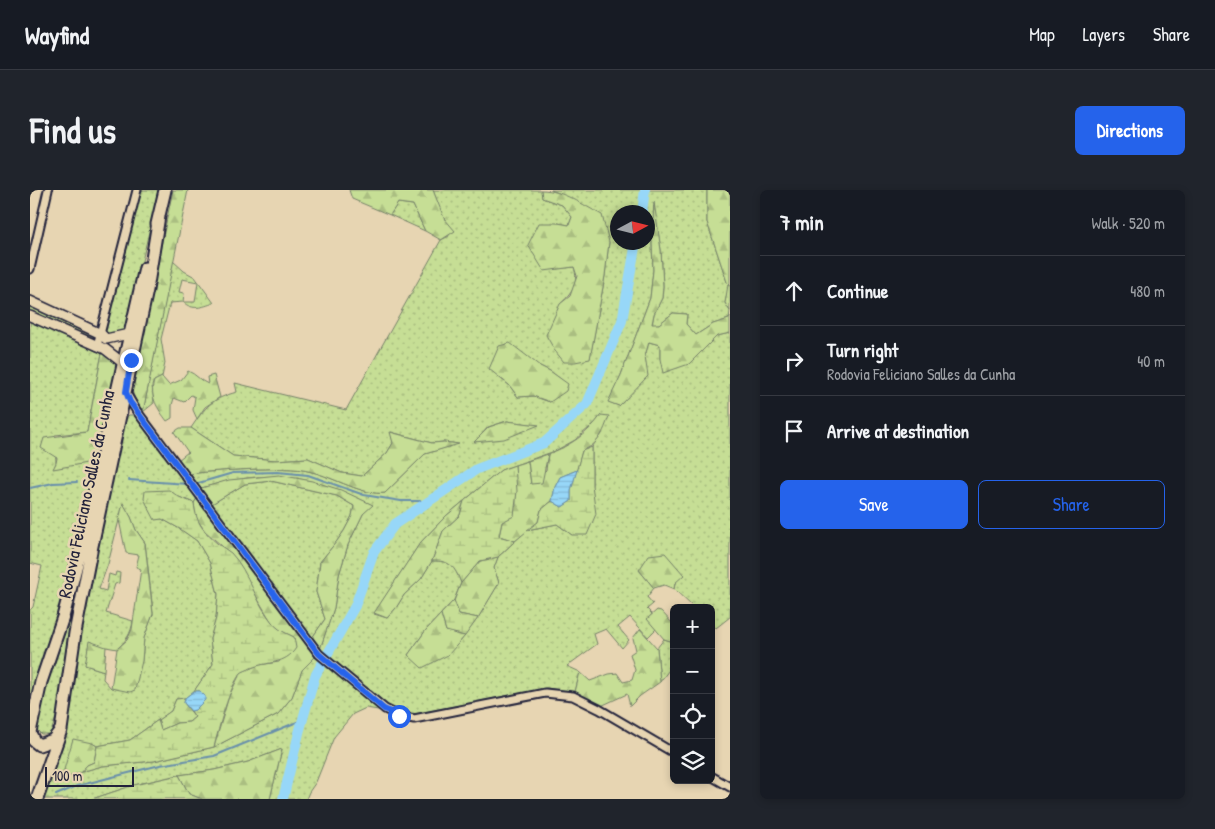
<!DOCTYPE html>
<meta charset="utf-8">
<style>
:root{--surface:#171b24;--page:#20242c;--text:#f1f3f6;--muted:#9ea1a6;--line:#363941;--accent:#2563eb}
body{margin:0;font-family:"Patrick Hand",sans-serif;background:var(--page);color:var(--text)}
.controls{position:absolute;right:15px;bottom:15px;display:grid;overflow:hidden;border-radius:8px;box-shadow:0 2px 8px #0003}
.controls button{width:45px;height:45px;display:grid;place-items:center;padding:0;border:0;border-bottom:1px solid var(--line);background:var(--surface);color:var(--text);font:25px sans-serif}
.compass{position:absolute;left:580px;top:15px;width:45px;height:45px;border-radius:50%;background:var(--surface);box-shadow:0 2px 8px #0003;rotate:83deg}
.scale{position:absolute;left:15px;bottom:12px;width:89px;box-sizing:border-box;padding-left:5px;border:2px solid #22223b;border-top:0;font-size:14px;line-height:18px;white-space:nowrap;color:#22223b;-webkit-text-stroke:4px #e7d5b2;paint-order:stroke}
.stop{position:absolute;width:15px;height:15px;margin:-11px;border:4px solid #2563eb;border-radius:50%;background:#fff}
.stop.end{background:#2563eb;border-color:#fff;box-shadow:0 1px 5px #0008}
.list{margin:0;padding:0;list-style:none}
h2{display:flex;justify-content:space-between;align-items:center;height:65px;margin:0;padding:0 20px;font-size:21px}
h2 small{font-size:16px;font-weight:400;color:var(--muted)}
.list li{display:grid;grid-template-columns:32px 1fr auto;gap:15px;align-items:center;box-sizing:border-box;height:70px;padding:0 20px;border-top:1px solid var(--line)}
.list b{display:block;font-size:19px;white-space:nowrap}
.list p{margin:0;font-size:16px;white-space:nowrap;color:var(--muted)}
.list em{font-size:16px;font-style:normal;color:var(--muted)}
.actions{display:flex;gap:10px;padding:15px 20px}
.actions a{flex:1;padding:11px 0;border:1px solid var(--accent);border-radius:8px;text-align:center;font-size:18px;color:var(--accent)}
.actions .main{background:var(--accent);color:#fff}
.icon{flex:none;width:28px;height:28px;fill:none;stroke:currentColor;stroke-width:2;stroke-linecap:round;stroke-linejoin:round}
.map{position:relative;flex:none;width:700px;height:609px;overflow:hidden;border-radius:8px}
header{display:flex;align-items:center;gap:30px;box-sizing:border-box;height:70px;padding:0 25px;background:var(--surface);border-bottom:1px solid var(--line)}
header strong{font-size:24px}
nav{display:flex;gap:28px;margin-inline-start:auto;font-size:18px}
.intro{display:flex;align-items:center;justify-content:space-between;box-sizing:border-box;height:120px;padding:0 30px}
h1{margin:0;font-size:35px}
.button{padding:12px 22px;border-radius:8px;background:var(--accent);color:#fff;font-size:18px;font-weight:700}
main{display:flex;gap:30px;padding:0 30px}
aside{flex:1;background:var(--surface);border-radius:8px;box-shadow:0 2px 8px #0003}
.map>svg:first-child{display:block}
</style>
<header>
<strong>Wayfind</strong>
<nav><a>Map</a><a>Layers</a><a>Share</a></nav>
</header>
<div class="intro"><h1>Find us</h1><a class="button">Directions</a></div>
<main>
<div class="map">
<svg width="700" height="609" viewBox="0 0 700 609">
<defs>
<pattern id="grass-dots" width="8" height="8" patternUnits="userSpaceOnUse" patternTransform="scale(1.25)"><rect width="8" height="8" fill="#c6de95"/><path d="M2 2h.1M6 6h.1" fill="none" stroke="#aabe81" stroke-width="1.8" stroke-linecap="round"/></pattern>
<pattern id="forest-firs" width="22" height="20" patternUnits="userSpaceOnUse" patternTransform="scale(1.25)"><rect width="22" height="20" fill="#c6de95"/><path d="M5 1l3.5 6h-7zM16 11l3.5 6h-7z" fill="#aabe81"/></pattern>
<pattern id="wetland-marsh" width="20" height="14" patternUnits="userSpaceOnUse" patternTransform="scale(1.25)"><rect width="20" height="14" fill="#c6de95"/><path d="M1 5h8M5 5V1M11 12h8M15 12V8" fill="none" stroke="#aabe81"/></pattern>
<pattern id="water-rules" width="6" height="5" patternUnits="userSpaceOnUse" patternTransform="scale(1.25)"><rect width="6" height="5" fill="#97d7f8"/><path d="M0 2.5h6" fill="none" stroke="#82b8d6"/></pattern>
</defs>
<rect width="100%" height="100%" fill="#e7d5b2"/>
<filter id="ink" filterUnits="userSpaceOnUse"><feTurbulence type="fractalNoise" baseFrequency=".02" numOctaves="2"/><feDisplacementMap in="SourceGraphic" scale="10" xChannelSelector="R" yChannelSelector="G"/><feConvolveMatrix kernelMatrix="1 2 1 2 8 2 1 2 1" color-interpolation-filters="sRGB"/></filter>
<g filter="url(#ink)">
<!-- grass -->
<path fill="url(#grass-dots)" stroke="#748068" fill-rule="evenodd" d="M 111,0 L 129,0 L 95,142 L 82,147 L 73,142 Z
M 403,0 L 511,0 L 512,8 L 532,15 L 542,27 L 539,35 L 528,33 L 514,80 L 544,77 C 549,93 542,104 530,114 L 560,168 L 575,86 L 579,52 L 531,4 L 521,0 L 677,0 L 677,32 L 698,95 L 700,93 L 695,113 L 700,121 L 699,129 L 683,134 L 666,145 L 656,134 L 657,124 L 643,123 L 629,134 L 622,135 L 624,124 L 632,108 L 633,96 L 631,60 L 624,16 L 622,53 L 623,80 L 620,108 L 591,185 L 579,212 L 589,216 L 617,186 L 615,166 L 619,152 L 630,155 L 630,169 L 659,174 L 687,146 L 700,143 L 700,427 L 686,438 L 681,434 L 681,418 L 664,418 L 644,399 L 645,393 L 609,380 L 624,398 L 617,407 L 623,414 L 617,419 L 622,424 L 618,429 L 626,439 L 618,447 L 600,427 L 588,437 L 599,450 L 592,458 L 576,439 L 564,444 L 567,454 L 537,476 L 550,482 L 545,502 L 516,498 L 384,524 L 356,516 L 296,466 L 290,459 L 304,418 L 309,385 L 318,355 L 333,324 L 342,315 C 277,283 239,278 168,299 L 158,284 C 182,281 204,280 228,279 C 245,279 264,277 282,282 C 303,287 334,306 355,303 L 395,264 L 427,254 L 414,252 L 402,253 L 361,242 L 363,253 L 357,263 L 332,286 L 312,283 L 278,268 L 246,270 L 203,266 L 161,238 C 176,216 181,209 207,202 L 205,193 L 316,220 L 411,50 L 419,46 ZM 588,22 L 618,22 L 618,52 L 588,52 ZM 510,176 L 520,181 L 532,190 L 520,212 L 503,206 L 488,207 L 479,195 L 467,186 ZM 571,225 L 572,244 L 562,257 L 562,295 L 542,345 L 527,334 L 497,340 L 468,367 L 464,378 L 469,393 L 448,428 L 430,452 L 378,465 L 396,440 L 424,410 L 431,393 C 425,377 420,370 402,371 L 391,389 L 374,405 L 366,418 L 357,428 L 344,424 L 390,353 L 416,326 L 471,280 L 525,261 L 545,250 L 566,232 ZM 477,231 L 507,235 L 445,252 L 458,237 Z
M 368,13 L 383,15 L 395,41 L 360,25 Z
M 143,71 L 154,81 L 165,87 L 184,113 C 172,117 163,121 153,112 L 140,113 L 131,149 L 135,173 L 132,187 L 124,191 L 122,196 L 124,213 L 113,222 ZM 152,89 L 168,92 L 165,112 L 153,112 L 154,103 L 149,102 Z
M 0,112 L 67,144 L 66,152 L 0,125 Z
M 0,129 L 72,163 L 57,242 L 25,245 L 26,273 L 24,278 L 68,271 L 50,348 L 0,524 L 0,420 L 3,417 L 12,376 L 0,373 Z
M 89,206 L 33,507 L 21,542 L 18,544 L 11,544 L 7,540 L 7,524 Z
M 99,225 L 104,225 L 168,307 L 164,313 L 149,307 L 125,329 L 132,329 L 150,339 L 167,351 L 180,373 L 188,404 L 186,428 L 180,449 L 183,474 L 164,501 L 155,508 L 146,509 L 141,521 L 100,550 L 67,556 L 62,553 L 31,590 L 44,584 L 72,576 L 124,571 L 184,557 L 248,524 L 262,507 L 272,480 L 287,465 L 354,521 L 336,518 L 323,524 L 304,547 L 286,592 L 279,602 L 276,609 L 240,609 L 252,559 L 218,572 L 184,580 L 149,585 L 104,595 L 62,609 L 12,609 L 36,538 L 42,509 L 50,443 L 66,356 L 94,229 ZM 93,314 L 101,327 L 106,340 L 115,353 L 121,403 L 123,424 L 114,448 L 112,471 L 81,498 L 73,489 L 74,481 L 55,475 L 76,457 L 87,459 C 96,451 101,444 103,431 L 76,423 L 85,394 L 89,393 L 90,383 L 86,382 L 85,386 L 79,384 L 76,401 L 69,399 L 78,374 Z
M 241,291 L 307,306 L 324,316 L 322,326 L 314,341 L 307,351 L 290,372 L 286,402 L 295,429 L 282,448 L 180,315 L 215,294 Z
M 634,449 L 644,452 L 644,473 L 630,492 L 627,458 Z"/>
<!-- forest -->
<path fill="url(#forest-firs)" stroke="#748068" d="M 143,0 L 158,0 L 113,222 L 105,209 L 101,198 Z
M 319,0 L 403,0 L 414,28 L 425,41 L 411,50 L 395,41 L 383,15 L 368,13 L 360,25 L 322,9 Z
M 511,0 C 533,0 553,15 572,25 L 579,52 L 575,86 L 560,169 L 545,172 L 534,172 L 525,161 L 516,145 L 530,114 L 540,106 L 547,86 L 544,77 L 514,81 L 498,55 L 509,33 L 528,33 L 539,35 L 542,27 L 532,15 L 512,8 Z
M 677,0 L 700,0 L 700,93 L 698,95 L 700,96 L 700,121 L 695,113 L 698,95 L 677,32 Z
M 624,12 L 631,60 L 633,96 L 632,108 L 624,124 L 622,134 L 629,134 L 643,123 L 657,124 L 656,134 L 666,145 L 683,134 L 699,129 L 700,126 L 700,143 L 687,146 L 659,174 L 633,183 L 630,169 L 630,155 L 619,152 L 615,166 L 618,186 L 589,216 L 578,212 L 591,185 L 620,108 L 623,80 L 622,53 Z
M 480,153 L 510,176 L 520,181 L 538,194 L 536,201 L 520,212 L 503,206 L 488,207 L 479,195 L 459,179 L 469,156 Z
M 72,163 C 79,167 86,170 87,179 L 68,271 L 23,279 L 26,273 L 27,268 L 11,258 L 14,248 L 57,242 Z
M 158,181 C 166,184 170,191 178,194 L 177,187 L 184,185 L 190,207 L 175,217 L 167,229 L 163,220 L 165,207 L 161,205 L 154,212 L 144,208 L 142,215 L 142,228 L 137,231 C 128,219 119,207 124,191 L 132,187 L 139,195 L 151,190 Z
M 571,225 L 579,226 C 573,243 569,254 552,261 L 547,280 L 530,287 L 525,297 L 522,311 L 511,320 L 508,332 L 485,351 L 469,346 L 472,332 L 486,316 L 485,275 L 498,271 L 501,294 L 516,280 L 518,264 C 538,257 559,243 571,225 Z
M 477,231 L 509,235 L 474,249 L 444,252 L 459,237 Z
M 150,238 L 161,238 L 203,266 L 246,270 L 278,268 L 312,283 L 332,286 L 357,263 L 363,253 L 360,242 L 402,253 L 414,252 L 429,254 L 395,264 L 355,303 C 334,306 303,287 282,282 C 264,277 245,279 228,279 C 204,280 182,281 158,284 L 148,270 L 158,262 L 144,242 Z
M 249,285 L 282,291 L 311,300 L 343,315 L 333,324 L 318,355 L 309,385 L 304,418 L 290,459 L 282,448 L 295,429 L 286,402 L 290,372 L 307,351 L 314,341 L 322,326 L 324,316 L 307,306 L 241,291 L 215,294 L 180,315 L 168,299 L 199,290 Z
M 168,307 L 287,465 L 272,480 L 262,507 L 248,524 L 184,557 L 199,506 L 211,482 L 229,475 L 249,472 L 264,447 L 251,441 L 242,433 L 201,364 L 175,341 L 166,328 L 164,313 Z
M 434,311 L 430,325 L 413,341 L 402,371 L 391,389 L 374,405 L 366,418 L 357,428 L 344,423 L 390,353 L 416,326 Z
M 93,313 L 101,327 L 106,340 L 115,353 L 123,424 L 114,448 L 112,471 L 105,500 L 100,502 L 81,498 L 87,459 L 97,450 L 102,439 L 111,379 L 106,377 L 109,365 L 96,363 L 89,330 Z
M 635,363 L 654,385 L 645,393 L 644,399 L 634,395 L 624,398 L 609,380 L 619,365 Z
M 468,367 L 464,378 L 469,393 L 448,428 L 429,424 L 424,411 L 431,393 L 450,371 Z
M 627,420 L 631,421 L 644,435 L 644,452 L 634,449 L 617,429 Z
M 411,424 L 416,441 L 435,446 L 418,465 L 392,478 L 378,465 L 396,440 Z
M 610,439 L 627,458 L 630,492 L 610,506 L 600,516 L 597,504 L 571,516 L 545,502 L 550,482 L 560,491 L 579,484 L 587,483 L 593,492 L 602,490 L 605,480 L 600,464 L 606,460 L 603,448 Z
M 59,451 L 76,457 L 74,481 L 55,475 Z
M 155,508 L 154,513 L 165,527 L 159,532 L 147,533 L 131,540 L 128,530 L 141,521 L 146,509 Z
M 43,549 L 62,553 L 67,556 L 64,572 L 57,575 L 51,582 L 31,590 Z
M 252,559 L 240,609 L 172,609 L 159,604 L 149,585 L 184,580 L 218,572 Z"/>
<!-- wetland -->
<path fill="url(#wetland-marsh)" stroke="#748068" d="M 562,257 L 562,295 L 566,324 L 557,345 L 542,345 L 527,334 L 497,340 L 508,332 L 511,320 L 522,311 L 532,317 L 541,311 L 541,300 L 552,261 Z
M 518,264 L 512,293 L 501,294 L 498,271 Z
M 485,275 L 487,301 L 484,326 L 472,332 L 469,346 L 485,351 L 468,367 L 450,371 L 431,393 C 425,377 420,370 402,371 L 413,341 L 430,325 L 434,311 L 471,280 Z
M 139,300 L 149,307 L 164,313 C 166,333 173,341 188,354 C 192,357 197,360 201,363 C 220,383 225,412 242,432 C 248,440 256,443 264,447 L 266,458 C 255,475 238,471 221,478 C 218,480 213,481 211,483 C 199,497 189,538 184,557 L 124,571 L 72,576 L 51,582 L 57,575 L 64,572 L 67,556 L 100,550 L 128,530 L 131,540 L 147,533 L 159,532 L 165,527 L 161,521 L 165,520 L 170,501 L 164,501 L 183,474 L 180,449 L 186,428 L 188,404 L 180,373 L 167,351 L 150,339 L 132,329 L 125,330 L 114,309 L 115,301 Z
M 424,410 L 429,424 L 448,428 L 435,446 L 416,441 L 411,424 Z
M 149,585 L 159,604 L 172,609 L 62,609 L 104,595 Z"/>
<!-- water -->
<path fill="url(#water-rules)" stroke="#688fac" d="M 547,280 L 541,300 L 541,311 L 532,317 L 522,311 L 525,297 L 530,287 Z
M 164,501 L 170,501 L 175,506 L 175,510 L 165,520 L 161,521 L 154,513 L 155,508 Z"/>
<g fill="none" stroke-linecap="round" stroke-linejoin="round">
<!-- stream -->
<path stroke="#688fac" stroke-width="2" d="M 99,290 L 158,294
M 165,294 L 203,283 L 248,282 L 278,285 L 334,305 L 371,311 L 400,311
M 0,298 L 23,293 L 47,292
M 26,605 L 47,596 L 130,575 L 184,566 L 272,530"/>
<!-- river -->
<path stroke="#97d7f8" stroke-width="10" d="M 612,22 L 615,0
M 253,609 L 269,543 L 285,486 L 325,416 L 344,362 L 365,334 L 447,279 L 514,253 L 557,214 L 592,131 L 606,52"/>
<!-- minor casing -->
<g stroke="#22223b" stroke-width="11">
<path id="minor" d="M 0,79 L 18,0
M 67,156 L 107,0
M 96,203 L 106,220 L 289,464 L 355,519 L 369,526 L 384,529 L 515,503 L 543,506 L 569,519 L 644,563
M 681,586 L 700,597"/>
</g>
<!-- tertiary casing -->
<g stroke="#22223b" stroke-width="12">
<path id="tertiary" d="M 0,111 L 71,144 L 76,149 L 99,144
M 0,126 L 75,159 L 93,173"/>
</g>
<!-- primary casing -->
<g stroke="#22223b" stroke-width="15">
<path id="primary" d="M 127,34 L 135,0
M 0,542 L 11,492 L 33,427 L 54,347 L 115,78
M 0,543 L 4,551 L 9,555 L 23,550 L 30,541
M 7,609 L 31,540 L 45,443 L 62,356 L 117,100 L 129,26"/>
</g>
<!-- minor -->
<use href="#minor" stroke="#e7d5b2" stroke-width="7"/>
<!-- tertiary -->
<use href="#tertiary" stroke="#e7d5b2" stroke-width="9"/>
<!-- primary -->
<use href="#primary" stroke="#e7d5b2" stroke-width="11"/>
</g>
</g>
<g fill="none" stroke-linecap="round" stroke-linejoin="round" filter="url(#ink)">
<!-- route -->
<path stroke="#2563eb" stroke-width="6" d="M 101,170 L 96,202 L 100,212 L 289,464 L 354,519 L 369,526"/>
</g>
<g text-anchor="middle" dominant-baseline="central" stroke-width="5" stroke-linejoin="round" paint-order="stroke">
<!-- street labels -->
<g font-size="18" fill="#22223b" stroke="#e7d5b2">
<text transform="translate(56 304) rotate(-78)">Rodovia Feliciano Salles da Cunha</text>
</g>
</g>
</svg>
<div class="controls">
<button>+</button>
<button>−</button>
<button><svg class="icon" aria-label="locate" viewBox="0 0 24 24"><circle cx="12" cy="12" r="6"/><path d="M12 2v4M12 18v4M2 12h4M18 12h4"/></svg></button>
<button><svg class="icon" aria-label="layers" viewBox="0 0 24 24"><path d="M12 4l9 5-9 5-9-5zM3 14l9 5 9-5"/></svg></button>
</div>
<svg class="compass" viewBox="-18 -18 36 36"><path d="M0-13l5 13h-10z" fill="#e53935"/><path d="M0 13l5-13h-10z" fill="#9ea1a6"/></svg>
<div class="scale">100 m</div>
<div class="stop" style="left:369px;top:526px"></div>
<div class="stop end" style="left:101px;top:170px"></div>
</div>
<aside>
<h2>7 min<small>Walk · 520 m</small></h2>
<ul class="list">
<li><svg class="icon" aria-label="ahead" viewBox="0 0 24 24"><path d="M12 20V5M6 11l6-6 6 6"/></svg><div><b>Continue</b></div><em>480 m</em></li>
<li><svg class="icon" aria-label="right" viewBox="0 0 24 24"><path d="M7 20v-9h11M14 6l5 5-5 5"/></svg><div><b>Turn right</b><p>Rodovia Feliciano Salles da Cunha</p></div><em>40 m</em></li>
<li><svg class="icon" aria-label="arrive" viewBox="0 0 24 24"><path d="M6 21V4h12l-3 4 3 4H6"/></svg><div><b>Arrive at destination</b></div></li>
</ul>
<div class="actions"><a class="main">Save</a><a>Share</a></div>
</aside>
</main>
